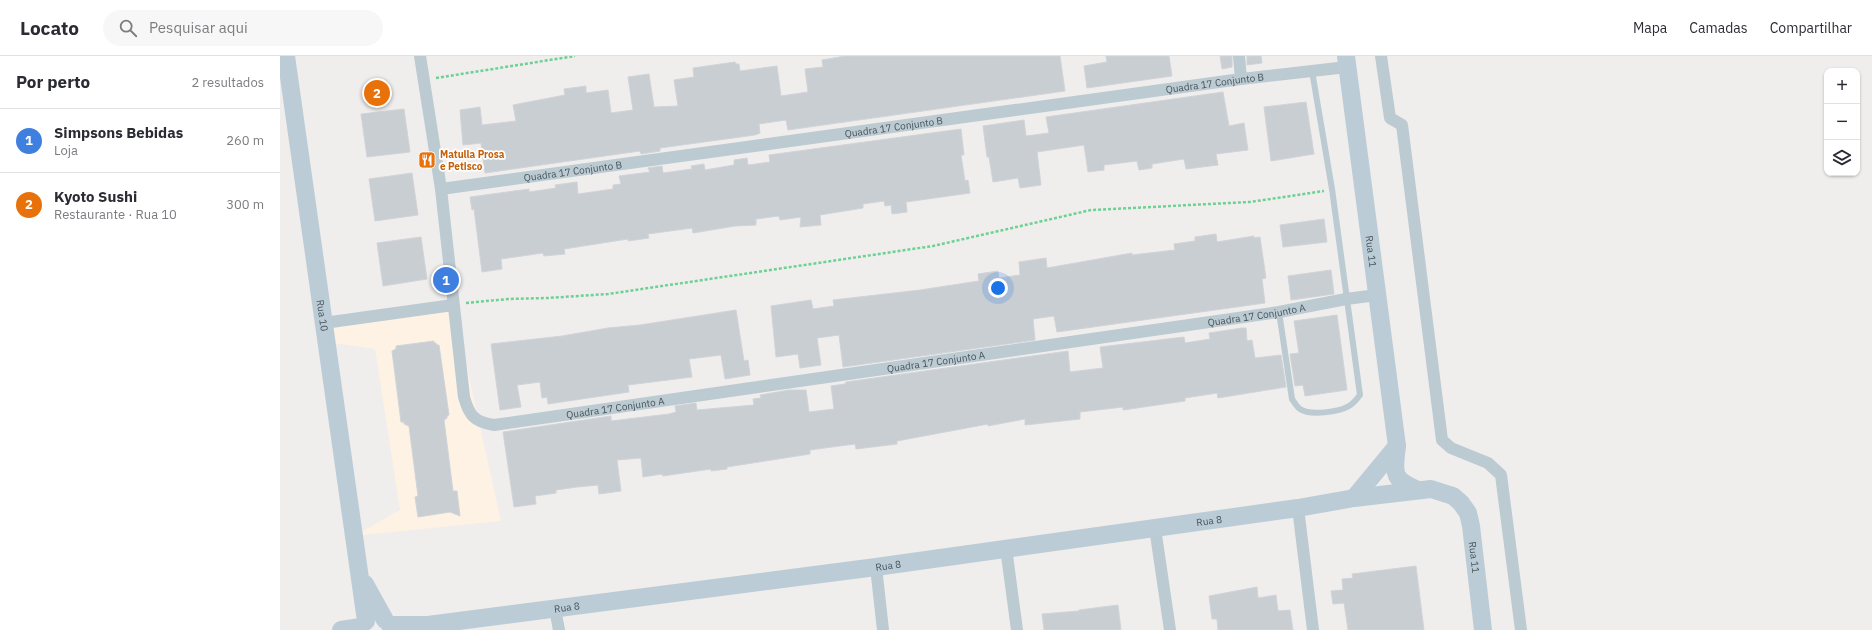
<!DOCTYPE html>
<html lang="pt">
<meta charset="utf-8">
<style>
:root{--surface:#fff;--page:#f7f7f7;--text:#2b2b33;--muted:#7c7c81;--line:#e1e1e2;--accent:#0f766e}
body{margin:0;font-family:"IBM Plex Sans",sans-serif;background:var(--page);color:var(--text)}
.controls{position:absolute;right:12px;top:12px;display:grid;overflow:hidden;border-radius:8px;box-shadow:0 1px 3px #0004}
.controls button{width:36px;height:36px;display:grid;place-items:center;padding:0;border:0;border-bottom:1px solid var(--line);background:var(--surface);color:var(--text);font:20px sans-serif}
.you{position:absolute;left:718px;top:232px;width:14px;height:14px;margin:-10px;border:3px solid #fff;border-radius:50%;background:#1a73e8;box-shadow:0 0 0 6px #1a73e833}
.badge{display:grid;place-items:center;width:26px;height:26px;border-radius:50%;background:var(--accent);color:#fff;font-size:13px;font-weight:700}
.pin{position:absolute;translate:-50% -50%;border:2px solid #fff;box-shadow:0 1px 4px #0006}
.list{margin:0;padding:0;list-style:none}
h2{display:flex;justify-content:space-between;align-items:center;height:52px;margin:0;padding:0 16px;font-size:17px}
h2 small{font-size:13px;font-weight:400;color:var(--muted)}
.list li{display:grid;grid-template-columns:26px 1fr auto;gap:12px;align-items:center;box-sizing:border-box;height:64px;padding:0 16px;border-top:1px solid var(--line)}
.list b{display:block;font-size:15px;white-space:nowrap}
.list p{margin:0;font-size:13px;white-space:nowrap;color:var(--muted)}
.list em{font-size:13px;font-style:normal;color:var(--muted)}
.icon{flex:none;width:22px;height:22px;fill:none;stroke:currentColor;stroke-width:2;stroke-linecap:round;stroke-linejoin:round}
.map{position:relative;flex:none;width:1592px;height:574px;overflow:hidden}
header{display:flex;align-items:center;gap:24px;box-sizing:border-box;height:56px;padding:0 20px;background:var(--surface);border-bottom:1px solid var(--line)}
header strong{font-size:19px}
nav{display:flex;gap:22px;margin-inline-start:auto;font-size:14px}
.search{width:280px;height:36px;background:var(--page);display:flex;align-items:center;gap:10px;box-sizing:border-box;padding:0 14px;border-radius:22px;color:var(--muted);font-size:15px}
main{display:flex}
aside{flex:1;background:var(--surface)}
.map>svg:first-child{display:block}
</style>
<header>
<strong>Locato</strong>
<div class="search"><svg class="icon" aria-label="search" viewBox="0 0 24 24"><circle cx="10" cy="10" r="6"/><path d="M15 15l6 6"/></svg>Pesquisar aqui</div>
<nav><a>Mapa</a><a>Camadas</a><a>Compartilhar</a></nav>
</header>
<main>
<aside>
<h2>Por perto<small>2 resultados</small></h2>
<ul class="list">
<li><span class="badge" style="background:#3f7fe0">1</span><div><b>Simpsons Bebidas</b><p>Loja</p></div><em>260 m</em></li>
<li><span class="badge" style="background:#e8710a">2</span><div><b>Kyoto Sushi</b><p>Restaurante · Rua 10</p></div><em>300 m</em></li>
</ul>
</aside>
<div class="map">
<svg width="1592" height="574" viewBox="0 0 1592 574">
<rect width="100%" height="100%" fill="#f0eded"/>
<!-- commercial -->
<path fill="#fdf2e4" d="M 173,249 L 221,465 L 74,480 L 120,454 L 95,293 L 46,286 L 44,267 Z"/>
<!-- building -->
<path fill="#c9ced2" stroke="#d0d4d9" d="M 565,0 L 780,0 L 785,35 L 508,74 L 506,64 L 479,68 L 480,77 L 475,79 L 380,92 L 380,95 L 361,98 L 360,95 L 205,117 L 201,87 L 183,89 L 180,54 L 200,51 L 202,69 L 236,65 L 233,49 L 285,39 L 284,33 L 306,30 L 306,37 L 328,34 L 331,57 L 353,54 L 348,21 L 369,18 L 374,51 L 398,50 L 394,24 L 414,21 L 413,12 L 455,6 L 456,8 L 459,8 L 460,15 L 497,10 L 501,40 L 528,36 L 525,13 L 543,11 L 542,4 Z
M 826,0 L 889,0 L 892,20 L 807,32 L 804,10 L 827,6 Z
M 940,0 L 952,0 L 952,11 L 942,13 Z
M 967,0 L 981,0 L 982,7 L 967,9 Z
M 943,36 L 949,70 L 964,67 L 968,94 L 936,98 L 938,109 L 906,113 L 904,103 L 872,108 L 872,112 L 859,114 L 857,105 L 824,109 L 824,114 L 808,116 L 804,89 L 757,96 L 761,129 L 740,132 L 738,122 L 713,126 L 709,101 L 707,101 L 703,70 L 744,64 L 746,80 L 769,77 L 766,61 Z
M 1026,46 L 1034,98 L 991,105 L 984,51 Z
M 124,53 L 130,96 L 87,101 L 81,58 Z
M 681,73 L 684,99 L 681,99 L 685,125 L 688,124 L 690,137 L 626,146 L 627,156 L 612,158 L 611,149 L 605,150 L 604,145 L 583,148 L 583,152 L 540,159 L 541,169 L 520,171 L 521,161 L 500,164 L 499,160 L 476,163 L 476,169 L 455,170 L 413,177 L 412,172 L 368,178 L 369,182 L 348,185 L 348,183 L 284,193 L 285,198 L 264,200 L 263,197 L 221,203 L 222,213 L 202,216 L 194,153 L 192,154 L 190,141 L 249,133 L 249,136 L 276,132 L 275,129 L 297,126 L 298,138 L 333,133 L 333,129 L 341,128 L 339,120 L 370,116 L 368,112 L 382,110 L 383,117 L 412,113 L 411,110 L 424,108 L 425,114 L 454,109 L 454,104 L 467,102 L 468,109 L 490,106 L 489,99 Z
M 132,117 L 138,159 L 95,165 L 89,123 Z
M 1044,163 L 1047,186 L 1003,191 L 1000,169 Z
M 936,178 L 937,186 L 974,180 L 974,182 L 980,181 L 986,222 L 982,223 L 985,247 L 777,276 L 774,260 L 753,263 L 755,284 L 563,311 L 559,279 L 537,282 L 541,309 L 520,312 L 518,298 L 496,301 L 491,250 L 531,244 L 533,253 L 554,250 L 553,244 L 640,234 L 699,225 L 698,218 L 718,215 L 719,222 L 740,219 L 739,206 L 766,202 L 767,212 L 852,197 L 852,199 L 895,194 L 894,188 L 915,185 L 915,181 Z
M 141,181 L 147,223 L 103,230 L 97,187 Z
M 1051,214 L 1054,238 L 1011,244 L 1008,220 Z
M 456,254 L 464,305 L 468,304 L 470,319 L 445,323 L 441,299 L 409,303 L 412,321 L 348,329 L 349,336 L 268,348 L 267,341 L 262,342 L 260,326 L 237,329 L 241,351 L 220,354 L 211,288 L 282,280 L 328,272 L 360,269 Z
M 1057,259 L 1067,334 L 1025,340 L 1023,329 L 1015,330 L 1010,298 L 1019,297 L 1014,265 Z
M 962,272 L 966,272 L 967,285 L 972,284 L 975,302 L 1001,299 L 1006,331 L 938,342 L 937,337 L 905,342 L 905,345 L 843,354 L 843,351 L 800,356 L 800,363 L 745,369 L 745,363 L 708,370 L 708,368 L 617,385 L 617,388 L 576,393 L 575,388 L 552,391 L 530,394 L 530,398 L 447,411 L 447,413 L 431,415 L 431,413 L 383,420 L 382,418 L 363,421 L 361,402 L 337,404 L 341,435 L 319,438 L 318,429 L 297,431 L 276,434 L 276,437 L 255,440 L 256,448 L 234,451 L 223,376 L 331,360 L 331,365 L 389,358 L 396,356 L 395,350 L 416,347 L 417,354 L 474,349 L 473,343 L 481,342 L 480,339 L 509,334 L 526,334 L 529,356 L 554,353 L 551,330 L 565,328 L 566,326 L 788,295 L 790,316 L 823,312 L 820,291 L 904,281 L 905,287 L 930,283 L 929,277 Z
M 154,285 L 154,287 L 156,287 L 157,289 L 159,289 L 169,359 L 167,360 L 167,362 L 164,364 L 173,435 L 177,435 L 180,460 L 170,456 L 138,461 L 135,441 L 138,440 L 129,370 L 124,368 L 124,366 L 121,366 L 112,295 L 116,293 L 116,290 Z
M 1136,510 L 1144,574 L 1068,574 L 1064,547 L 1053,548 L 1051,535 L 1063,534 L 1062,523 L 1073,522 L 1072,518 Z
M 977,531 L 978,542 L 996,539 L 998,555 L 1010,554 L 1013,574 L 938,574 L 937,563 L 932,563 L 929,540 Z
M 838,549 L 841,574 L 764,574 L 762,558 L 799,555 L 799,554 Z"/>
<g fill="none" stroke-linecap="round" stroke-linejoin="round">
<!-- path -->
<path stroke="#6cd293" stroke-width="2.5" stroke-dasharray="3 2" stroke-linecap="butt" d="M 156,22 L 295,0
M 186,247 L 228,243 L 268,242 L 328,238 L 653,190 L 811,154 L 970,146 L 1044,135"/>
<!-- lane -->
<path stroke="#bccad1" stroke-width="6" d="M 999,256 L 1012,343 C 1014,346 1017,351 1020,353 C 1030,360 1059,356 1069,350 C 1074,347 1077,343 1080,339 L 1052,133 L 1032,15"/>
<!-- street -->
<g stroke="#bccad1" stroke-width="12">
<path id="s1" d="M 140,0 L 161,133 L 184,341 C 189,359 194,366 214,369 L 999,256 L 1066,243 L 1097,239"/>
<path d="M 959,0 L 961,23"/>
<path d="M 1101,0 L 1110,62 L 1122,69 L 1162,384 L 1171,392 L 1208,407 L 1221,419 L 1241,574"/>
<path id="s2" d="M 161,133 L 961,23 L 1067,11"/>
<path d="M 44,267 L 173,249"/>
<path d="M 1018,452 L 1033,574"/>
<path d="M 875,472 L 890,574"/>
<path d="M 726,492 L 737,574"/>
<path d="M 596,511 L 603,574"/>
<path d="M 275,553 L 279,574"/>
</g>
<!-- secondary -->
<g stroke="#bcccd6" stroke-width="18">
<path id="s3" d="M 6,0 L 86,565"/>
<path id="s4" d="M 1066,0 L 1117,390 C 1114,417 1111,423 1138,434"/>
<path d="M 1074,442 L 1117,390"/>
<path d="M 85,528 L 105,564"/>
<path id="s5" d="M 110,569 L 148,569 L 596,511 L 1018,452 L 1074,442 L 1151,433 L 1173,440 L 1181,447 L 1188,457 L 1191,470 L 1203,574"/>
<path d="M 61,574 L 81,571"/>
</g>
</g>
<!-- icons -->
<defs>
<g id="restaurant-square" transform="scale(0.9)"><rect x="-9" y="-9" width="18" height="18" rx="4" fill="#e8710a" stroke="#fff"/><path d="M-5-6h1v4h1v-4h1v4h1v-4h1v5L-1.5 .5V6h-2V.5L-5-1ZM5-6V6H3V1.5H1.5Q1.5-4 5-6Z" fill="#fff"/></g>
</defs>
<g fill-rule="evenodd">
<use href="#restaurant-square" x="147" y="104"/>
</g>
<g text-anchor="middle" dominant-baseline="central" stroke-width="3.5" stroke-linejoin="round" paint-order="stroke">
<!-- street labels -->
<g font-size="10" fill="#44535c" stroke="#fff">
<text stroke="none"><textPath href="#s2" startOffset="781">Quadra 17 Conjunto B</textPath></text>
<text stroke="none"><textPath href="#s2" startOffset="457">Quadra 17 Conjunto B</textPath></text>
<text stroke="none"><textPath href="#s2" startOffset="133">Quadra 17 Conjunto B</textPath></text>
<text stroke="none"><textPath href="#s4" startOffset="197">Rua 11</textPath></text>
<text stroke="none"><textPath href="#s1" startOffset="1159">Quadra 17 Conjunto A</textPath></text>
<text stroke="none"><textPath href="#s3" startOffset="262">Rua 10</textPath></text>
<text stroke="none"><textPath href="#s1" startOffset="835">Quadra 17 Conjunto A</textPath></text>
<text stroke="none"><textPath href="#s1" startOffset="511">Quadra 17 Conjunto A</textPath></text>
<text stroke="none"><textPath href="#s5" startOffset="826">Rua 8</textPath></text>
<text stroke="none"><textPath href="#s5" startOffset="1141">Rua 11</textPath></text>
<text stroke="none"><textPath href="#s5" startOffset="502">Rua 8</textPath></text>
<text stroke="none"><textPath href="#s5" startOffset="178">Rua 8</textPath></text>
</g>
<!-- food labels -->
<g font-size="10" font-weight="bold" fill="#c56008" stroke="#fff" text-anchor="start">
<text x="160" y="98">Matulla Prosa<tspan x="160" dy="12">e Petisco</tspan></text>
</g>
</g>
</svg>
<div class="controls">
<button>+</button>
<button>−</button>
<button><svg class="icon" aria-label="layers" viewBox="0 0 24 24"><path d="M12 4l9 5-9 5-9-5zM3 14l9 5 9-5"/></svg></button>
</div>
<div class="you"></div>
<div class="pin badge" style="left:166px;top:224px;background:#3f7fe0">1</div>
<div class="pin badge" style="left:97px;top:37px;background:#e8710a">2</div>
</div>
</main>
